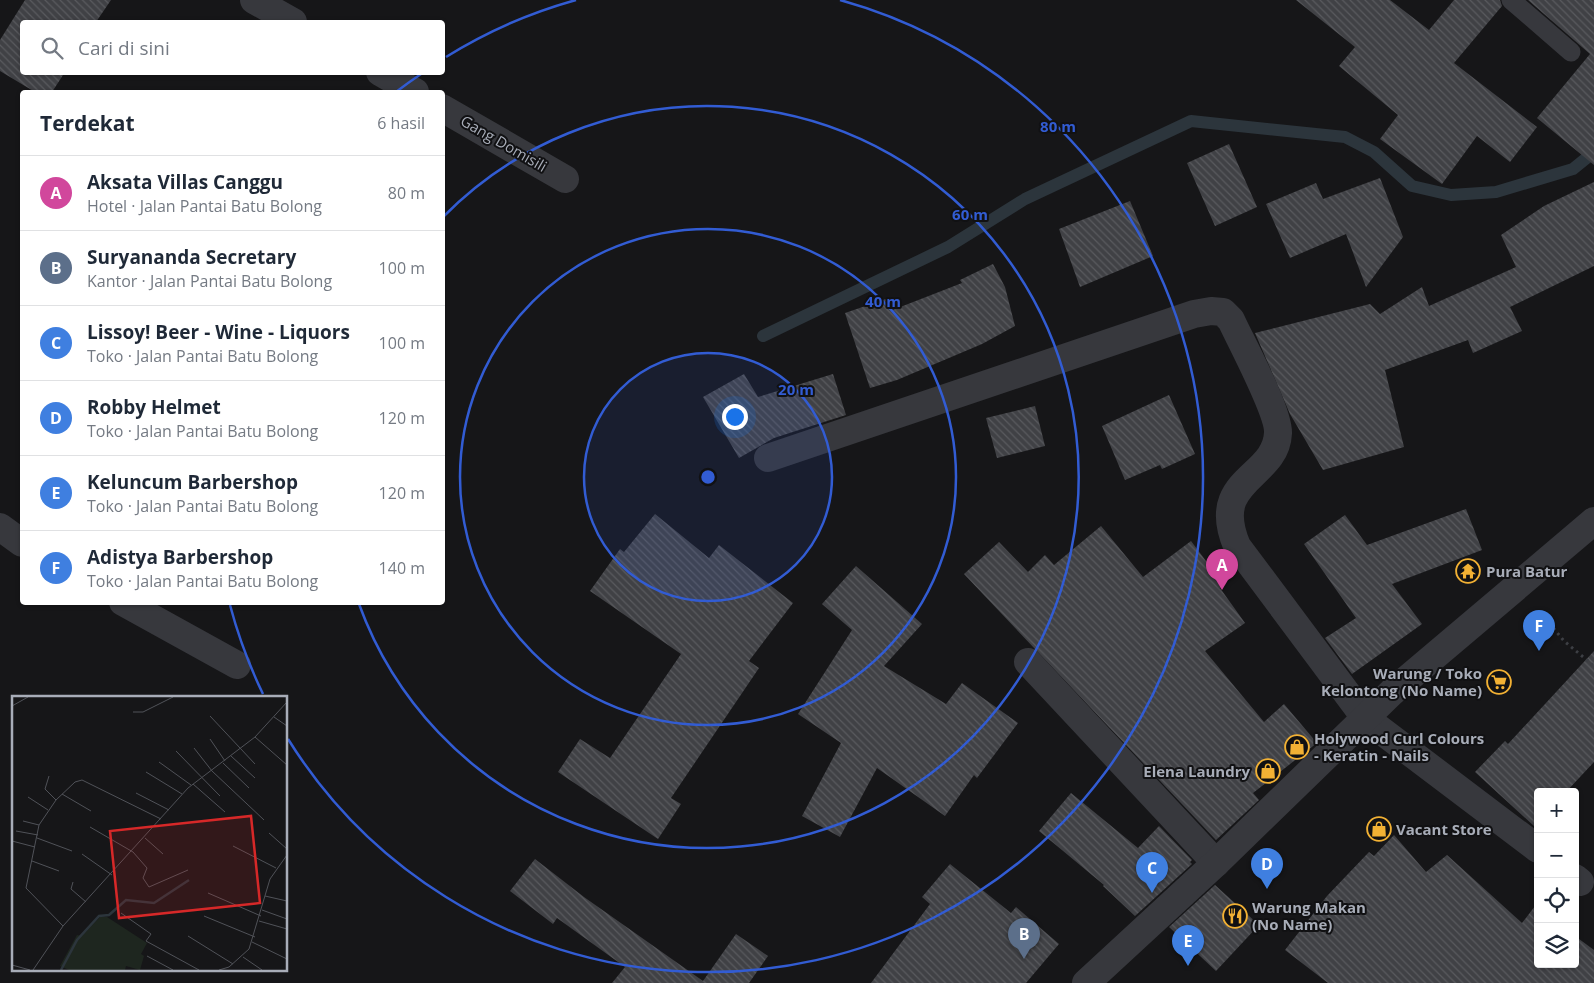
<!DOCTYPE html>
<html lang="id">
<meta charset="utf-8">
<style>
:root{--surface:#fff;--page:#f2f2f3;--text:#1f2937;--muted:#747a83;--line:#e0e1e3;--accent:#d93025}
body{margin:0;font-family:"Open Sans",sans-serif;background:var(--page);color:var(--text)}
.controls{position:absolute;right:15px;bottom:15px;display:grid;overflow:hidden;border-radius:5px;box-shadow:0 1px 4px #0004}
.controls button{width:45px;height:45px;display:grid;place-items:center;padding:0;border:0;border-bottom:1px solid var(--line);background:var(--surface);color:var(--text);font:25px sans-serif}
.you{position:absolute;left:734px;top:416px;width:18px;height:18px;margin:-12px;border:4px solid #fff;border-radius:50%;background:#1a73e8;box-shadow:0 0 0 8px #1a73e833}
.badge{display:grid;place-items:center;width:32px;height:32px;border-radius:50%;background:var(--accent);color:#fff;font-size:16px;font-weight:700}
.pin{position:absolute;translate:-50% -41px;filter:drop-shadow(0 1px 2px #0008)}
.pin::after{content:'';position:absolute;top:26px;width:18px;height:15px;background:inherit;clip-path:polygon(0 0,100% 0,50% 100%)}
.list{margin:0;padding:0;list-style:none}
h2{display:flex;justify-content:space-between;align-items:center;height:65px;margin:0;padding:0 20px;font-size:21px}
h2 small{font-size:16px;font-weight:400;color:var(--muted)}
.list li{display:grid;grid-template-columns:32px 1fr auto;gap:15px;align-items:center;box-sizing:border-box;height:75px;padding:0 20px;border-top:1px solid var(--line)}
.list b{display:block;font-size:19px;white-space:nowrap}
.list p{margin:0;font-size:16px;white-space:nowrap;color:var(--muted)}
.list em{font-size:16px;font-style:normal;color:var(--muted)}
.icon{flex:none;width:28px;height:28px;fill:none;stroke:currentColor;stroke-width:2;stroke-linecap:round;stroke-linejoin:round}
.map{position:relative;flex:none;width:1594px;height:983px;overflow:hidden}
.search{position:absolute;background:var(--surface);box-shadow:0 1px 4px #0004;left:20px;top:20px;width:425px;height:55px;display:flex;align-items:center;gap:12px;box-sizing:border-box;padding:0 18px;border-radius:5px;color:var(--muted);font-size:19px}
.panel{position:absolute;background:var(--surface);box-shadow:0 1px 4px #0004;left:20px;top:90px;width:425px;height:515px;border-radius:5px}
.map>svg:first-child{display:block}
</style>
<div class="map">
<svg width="1594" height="983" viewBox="0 0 1594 983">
<defs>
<pattern id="building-back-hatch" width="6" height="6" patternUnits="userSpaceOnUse" patternTransform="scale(1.25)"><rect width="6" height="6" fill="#404145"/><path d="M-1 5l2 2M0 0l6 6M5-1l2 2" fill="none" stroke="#595a5e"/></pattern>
</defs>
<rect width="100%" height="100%" fill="#161618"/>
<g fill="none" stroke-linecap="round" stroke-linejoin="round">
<!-- stream -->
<path stroke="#2c353c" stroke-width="12" d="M 763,336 L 948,247 L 1025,199 L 1191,121 L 1345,137 L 1374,152 L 1412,186 L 1451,195 L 1496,192 L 1573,169 L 1594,152"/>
</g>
<!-- building -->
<path fill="url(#building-back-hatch)" d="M 25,0 L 111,0 L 96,22 L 22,22 L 22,72 L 65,72 L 52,92 L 35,92 L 0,71 L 0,40 Z
M 1296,0 L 1390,0 L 1429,30 L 1454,0 L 1500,0 L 1502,6 L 1454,63 L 1537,127 L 1510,162 L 1477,136 L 1442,184 L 1380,139 L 1398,115 L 1339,66 L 1355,47 Z
M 1528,0 L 1594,0 L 1594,165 L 1537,118 L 1590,54 Z
M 1229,144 L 1257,207 L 1215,226 L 1187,163 Z
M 1380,178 L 1403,237 L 1366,287 L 1346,234 L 1290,258 L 1266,204 L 1316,183 L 1323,199 Z
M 1594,182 L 1594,266 L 1510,307 L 1522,331 L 1473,353 L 1468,340 L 1385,370 L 1404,447 L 1323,470 L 1290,414 L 1255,333 L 1370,304 L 1380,314 L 1422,287 L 1429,306 L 1516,267 L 1501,235 L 1544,206 Z
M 1130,201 L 1153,256 L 1080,287 L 1059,229 Z
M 993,264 L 1005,287 L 1015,326 L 982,344 L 897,380 L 870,388 L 845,313 L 886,299 L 890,311 L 962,283 L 960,280 Z
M 744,374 L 758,397 L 833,374 L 846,415 L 774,438 L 739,458 L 703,397 Z
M 1169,395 L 1195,454 L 1162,469 L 1160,465 L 1125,480 L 1102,426 Z
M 1035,406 L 1045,446 L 997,458 L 986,418 Z
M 1466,509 L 1482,550 L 1392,584 L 1422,624 L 1352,674 L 1325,638 L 1356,618 L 1304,544 L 1345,515 L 1367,545 Z
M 655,514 L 709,558 L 719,545 L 793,603 L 749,661 L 759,668 L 671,798 L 681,804 L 658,839 L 558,772 L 580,739 L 610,758 L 681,654 L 590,591 L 620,549 L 624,552 Z
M 1101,526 L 1143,577 L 1191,541 L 1224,585 L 1220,588 L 1245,623 L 1205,651 L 1264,722 L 1284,704 L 1317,743 L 1253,793 L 1259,800 L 1216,840 L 964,574 L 999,542 L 1028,572 L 1045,555 L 1054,565 Z
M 856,566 L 922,624 L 884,666 L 946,704 L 962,683 L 1018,723 L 977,778 L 974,775 L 945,816 L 877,768 L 840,837 L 802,816 L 841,743 L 798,714 L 852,630 L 822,604 Z
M 1594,651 L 1594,762 L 1566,792 L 1538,792 L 1538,822 L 1534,826 L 1475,772 L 1505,741 L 1508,744 Z
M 1071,793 L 1138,848 L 1159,826 L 1192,860 L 1190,862 L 1192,864 L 1135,916 L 1103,886 L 1104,885 L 1039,831 Z
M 1394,835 L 1426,872 L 1447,855 L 1522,923 L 1535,906 L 1538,908 L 1538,964 L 1575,964 L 1575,936 L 1594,950 L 1594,983 L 1328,983 L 1285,950 L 1327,896 L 1369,852 L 1374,856 Z
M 535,859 L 584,897 L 703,981 L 736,934 L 768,956 L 749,983 L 612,983 L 625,967 L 557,918 L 553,924 L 510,891 Z
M 950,864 L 1011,913 L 1016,907 L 1059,944 L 1026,983 L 871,983 L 930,904 L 922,897 Z
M 1215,885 L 1259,925 L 1216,971 L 1169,927 Z"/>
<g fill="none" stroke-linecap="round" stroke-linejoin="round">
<!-- path -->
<path stroke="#3d3f44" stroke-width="3" stroke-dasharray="2.5 4" stroke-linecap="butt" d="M 1541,613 L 1564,641 L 1594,666"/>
<!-- service -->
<path stroke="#37383d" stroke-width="19" d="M 1511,0 L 1571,52"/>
<!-- minor -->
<path stroke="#37383d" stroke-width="28" d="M 254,0 L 293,22
M 380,72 L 415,92
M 442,108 L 565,179
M 768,458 L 1194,314 L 1211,311 L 1223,312 L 1231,320 C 1242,344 1279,412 1278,433 C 1276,479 1208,478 1237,546 L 1366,719 L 1538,849
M 0,527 L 22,543
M 123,602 L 237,665
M 1028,662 L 1216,863
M 1575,878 L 1580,882"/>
<!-- tertiary -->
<path stroke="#37383d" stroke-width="28" d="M 1086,983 L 1216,863 L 1392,692 L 1594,521"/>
</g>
<!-- distance rings -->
<circle cx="708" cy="477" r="124" fill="#325cd3" fill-opacity=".12"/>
<g fill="none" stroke="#325cd3" stroke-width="2.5">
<circle cx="708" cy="477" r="124"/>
<circle cx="708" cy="477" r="248"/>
<path d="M443 217A371 371 0 1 1 359 604"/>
<path d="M263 694A495 495 0 0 1 230 605M396 92A495 495 0 0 1 421 74M446 57A495 495 0 0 1 576 0M840 0A495 495 0 1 1 288 739"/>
</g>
<!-- icons -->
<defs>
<g id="temple-ring" transform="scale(1.25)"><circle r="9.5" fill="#111113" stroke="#f2b134" stroke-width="1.5"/><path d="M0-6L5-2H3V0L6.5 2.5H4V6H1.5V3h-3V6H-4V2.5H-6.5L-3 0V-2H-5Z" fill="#f2b134"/></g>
<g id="supermarket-ring" transform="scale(1.25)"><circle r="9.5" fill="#111113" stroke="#f2b134" stroke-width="1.5"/><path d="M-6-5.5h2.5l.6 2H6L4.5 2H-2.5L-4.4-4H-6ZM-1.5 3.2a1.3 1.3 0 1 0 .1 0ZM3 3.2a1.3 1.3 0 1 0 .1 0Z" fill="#f2b134"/></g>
<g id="shop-ring" transform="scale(1.25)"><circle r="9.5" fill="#111113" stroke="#f2b134" stroke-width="1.5"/><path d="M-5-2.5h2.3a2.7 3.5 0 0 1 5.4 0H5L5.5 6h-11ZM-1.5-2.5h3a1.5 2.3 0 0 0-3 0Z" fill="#f2b134"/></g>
<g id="restaurant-ring" transform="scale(1.25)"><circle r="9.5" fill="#111113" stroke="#f2b134" stroke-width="1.5"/><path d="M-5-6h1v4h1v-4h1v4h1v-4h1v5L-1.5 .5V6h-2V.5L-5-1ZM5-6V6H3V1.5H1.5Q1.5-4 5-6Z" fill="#f2b134"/></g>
</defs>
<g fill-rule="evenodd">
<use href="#temple-ring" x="1468" y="571"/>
<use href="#supermarket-ring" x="1499" y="682"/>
<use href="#shop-ring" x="1297" y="747"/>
<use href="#shop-ring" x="1268" y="771"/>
<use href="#shop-ring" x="1379" y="829"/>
<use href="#restaurant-ring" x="1235" y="916"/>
</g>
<g text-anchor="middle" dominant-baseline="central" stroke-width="4" stroke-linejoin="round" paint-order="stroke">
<!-- street labels -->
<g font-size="15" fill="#a8adb8" stroke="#111113">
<text transform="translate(504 143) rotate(30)">Gang Domisili</text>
</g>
<!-- poi labels -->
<g font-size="15" font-weight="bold" fill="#a8adb8" stroke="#111113" text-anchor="start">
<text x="1486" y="571">Pura Batur</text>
<text x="1482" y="673" text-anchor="end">Warung / Toko<tspan x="1482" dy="17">Kelontong (No Name)</tspan></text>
<text x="1314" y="738">Holywood Curl Colours<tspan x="1314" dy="17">- Keratin - Nails</tspan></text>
<text x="1250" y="771" text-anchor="end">Elena Laundry</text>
<text x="1396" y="829">Vacant Store</text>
<text x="1252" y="907">Warung Makan<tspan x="1252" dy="17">(No Name)</tspan></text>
</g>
</g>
<!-- overview -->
<g transform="translate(12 696)">
<rect width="275" height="275" fill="#161618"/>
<path d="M 88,221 L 95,221 L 135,247 L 129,258 L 132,260 L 128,274 L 114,270 L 113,274 L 57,274 L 48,270 L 65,239 L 70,240 Z" fill="#1e261f"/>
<path fill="none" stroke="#2c353c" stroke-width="2.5" d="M 49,274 L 65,244 L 87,220 L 97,219 L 114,204 L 142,207 L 177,184"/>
<path fill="none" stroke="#505258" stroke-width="1" d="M 0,10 L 16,1M 121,16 L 131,16 L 161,1M 198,20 L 243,68M 262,21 L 275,30M 243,41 L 275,69M 198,43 L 213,65M 182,52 L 200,75 L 252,124M 164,55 L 208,100M 219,60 L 243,82M 147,66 L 179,89M 211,67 L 237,92M 134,76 L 170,98M 37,80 L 33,93 L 44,104M 181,88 L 213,116M 124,97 L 157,114M 50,98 L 79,115M 16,101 L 36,114M 11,125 L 27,129M 78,131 L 121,156 L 135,172 L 131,182 L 137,191 L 176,174M 4,135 L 26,139M 257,137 L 275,153M 25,142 L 60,155M 133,142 L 151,158M 0,145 L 23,151M 221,150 L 264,172M 70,158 L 100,179M 20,165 L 47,175M 61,186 L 59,193 L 74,206M 196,197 L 249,220M 253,200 L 275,205M 250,214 L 275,223M 109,217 L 139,238 L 134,245 L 187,274M 192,220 L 243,241M 247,225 L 275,233M 51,230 L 14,192 L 27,129 L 44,104 L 63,86 L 70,84 L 149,123M 176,240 L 221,268M 240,246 L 275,263M 135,260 L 161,274M 231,261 L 250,274M 0,269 L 18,274M 21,274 L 51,230 L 176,92 L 243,41 L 275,6M 207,274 L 217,271 L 237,253 L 258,183 L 275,159"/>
<path fill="#d62828" fill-opacity="0.15" stroke="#d62828" stroke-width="2.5" d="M 239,120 L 248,207 L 107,222 L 98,135 Z"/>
<rect width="275" height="275" fill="none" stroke="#a8adb8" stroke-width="2.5"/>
</g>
<circle cx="708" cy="477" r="8" fill="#325cd3" stroke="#111113" stroke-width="2.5"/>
<g font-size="15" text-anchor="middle" font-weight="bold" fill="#325cd3" stroke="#111113" stroke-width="4" stroke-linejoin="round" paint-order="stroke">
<text x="1058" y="132">80 m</text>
<text x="970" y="220">60 m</text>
<text x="883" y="307">40 m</text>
<text x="796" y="395">20 m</text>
</g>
</svg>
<div class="controls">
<button>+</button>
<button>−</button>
<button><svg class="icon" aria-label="locate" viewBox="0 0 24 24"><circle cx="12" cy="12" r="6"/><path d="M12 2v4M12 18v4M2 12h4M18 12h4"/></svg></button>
<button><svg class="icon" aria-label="layers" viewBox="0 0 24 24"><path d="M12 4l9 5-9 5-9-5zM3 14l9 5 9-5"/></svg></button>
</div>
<div class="you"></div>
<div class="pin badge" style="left:1222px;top:590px;background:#d1479c">A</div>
<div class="pin badge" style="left:1024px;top:959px;background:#5c6f8a">B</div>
<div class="pin badge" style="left:1152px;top:893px;background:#3f7fe0">C</div>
<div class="pin badge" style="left:1267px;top:889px;background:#3f7fe0">D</div>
<div class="pin badge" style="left:1188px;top:966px;background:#3f7fe0">E</div>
<div class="pin badge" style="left:1539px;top:651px;background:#3f7fe0">F</div>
<div class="search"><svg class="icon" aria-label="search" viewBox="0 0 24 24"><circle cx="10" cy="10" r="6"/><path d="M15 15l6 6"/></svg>Cari di sini</div>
<section class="panel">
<h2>Terdekat<small>6 hasil</small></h2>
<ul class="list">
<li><span class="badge" style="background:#d1479c">A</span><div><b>Aksata Villas Canggu</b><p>Hotel · Jalan Pantai Batu Bolong</p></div><em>80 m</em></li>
<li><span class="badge" style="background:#5c6f8a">B</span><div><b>Suryananda Secretary</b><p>Kantor · Jalan Pantai Batu Bolong</p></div><em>100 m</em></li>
<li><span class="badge" style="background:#3f7fe0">C</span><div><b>Lissoy! Beer - Wine - Liquors</b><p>Toko · Jalan Pantai Batu Bolong</p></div><em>100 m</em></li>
<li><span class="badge" style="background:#3f7fe0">D</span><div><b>Robby Helmet</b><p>Toko · Jalan Pantai Batu Bolong</p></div><em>120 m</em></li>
<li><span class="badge" style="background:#3f7fe0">E</span><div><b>Keluncum Barbershop</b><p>Toko · Jalan Pantai Batu Bolong</p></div><em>120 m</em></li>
<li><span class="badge" style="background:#3f7fe0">F</span><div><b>Adistya Barbershop</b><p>Toko · Jalan Pantai Batu Bolong</p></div><em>140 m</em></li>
</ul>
</section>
</div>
